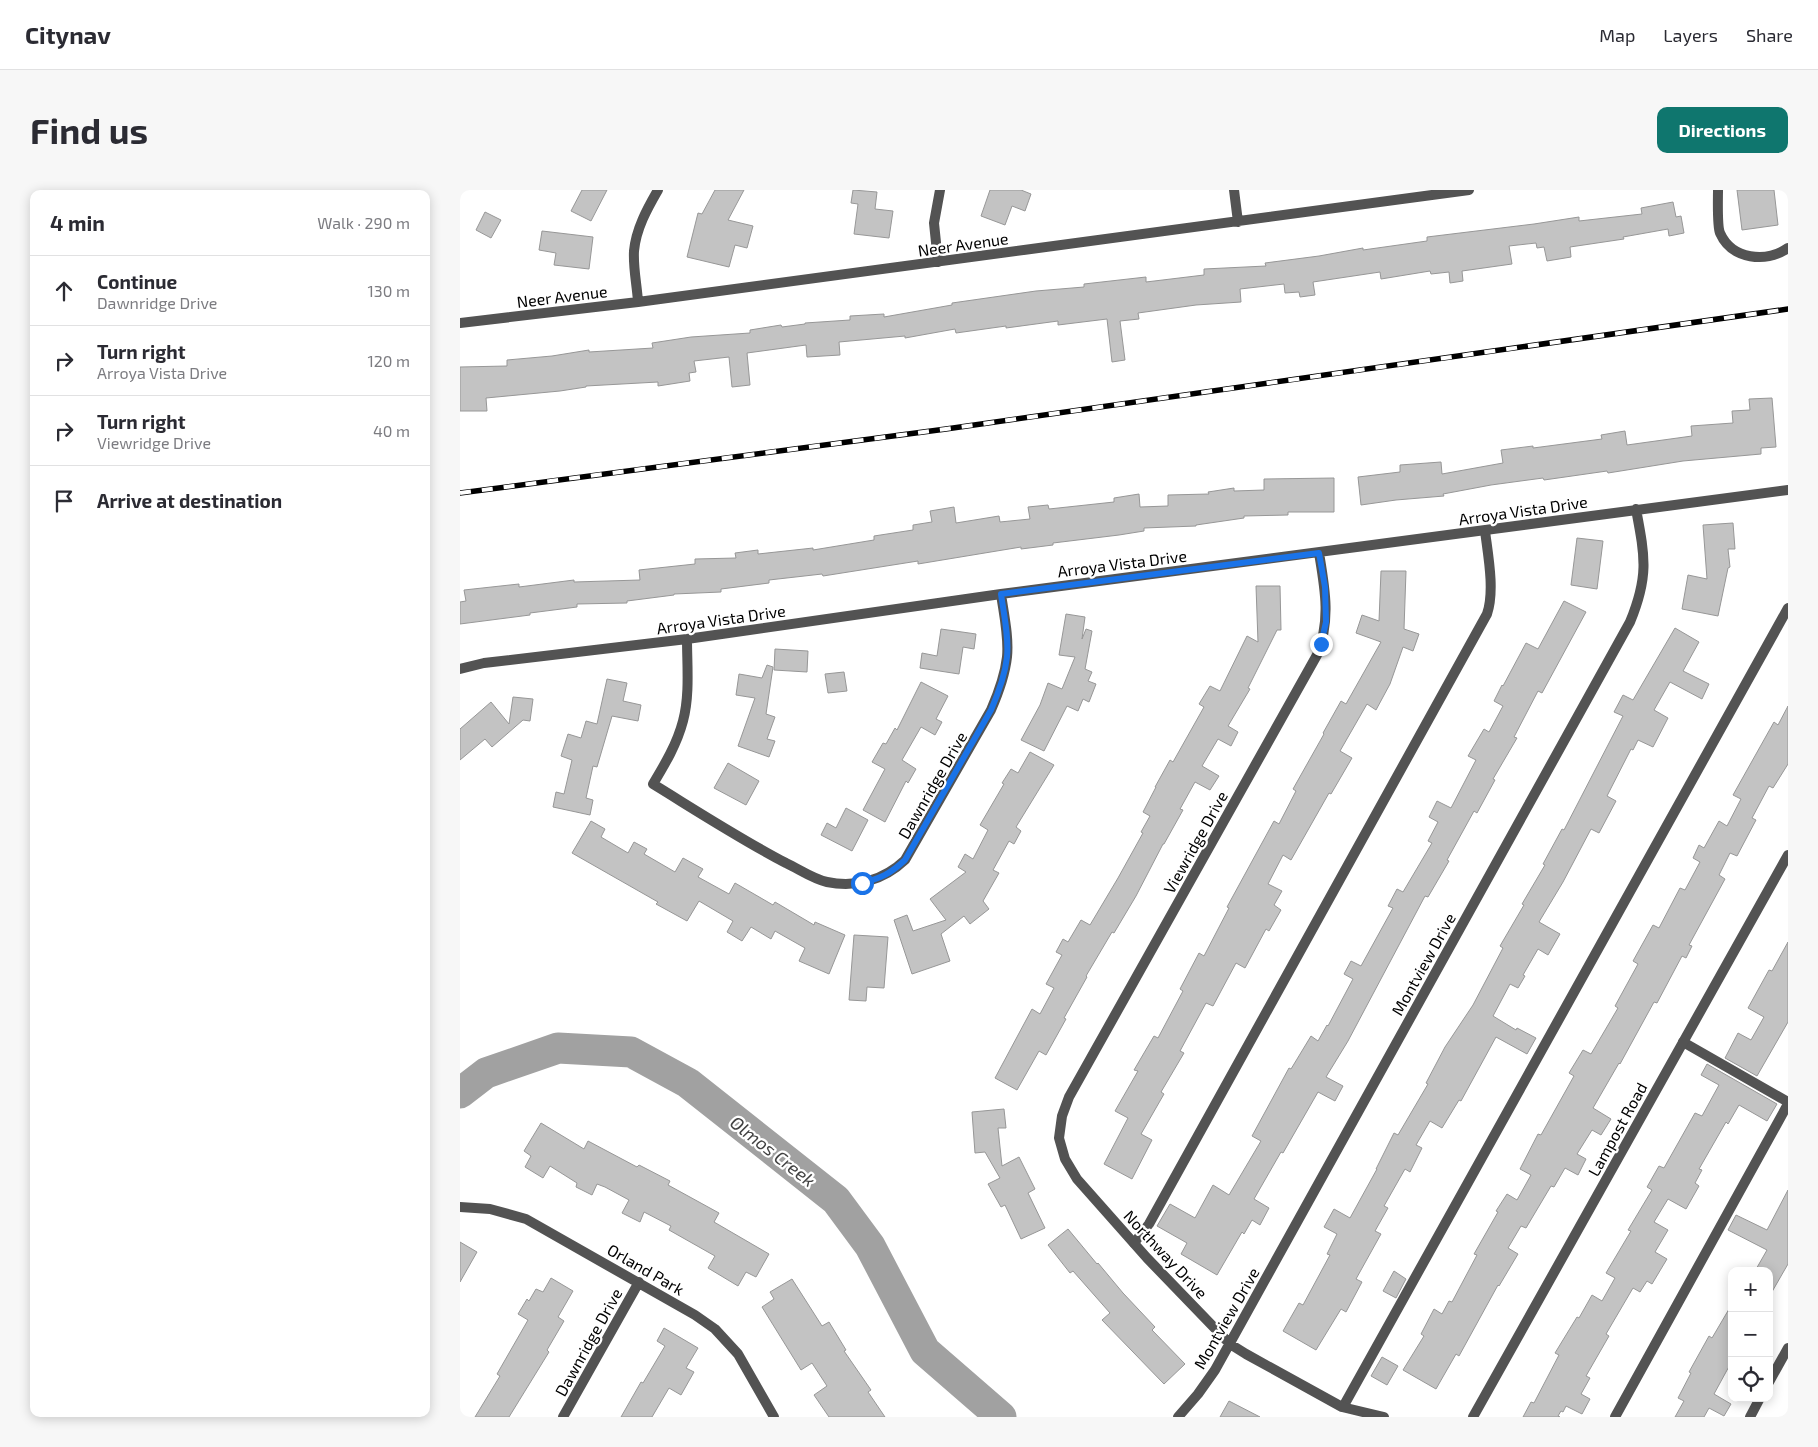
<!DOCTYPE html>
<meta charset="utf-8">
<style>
:root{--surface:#fff;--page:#f7f7f7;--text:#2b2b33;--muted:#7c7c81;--line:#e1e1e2;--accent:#0f766e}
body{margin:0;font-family:"Exo 2",sans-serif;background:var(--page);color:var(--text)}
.controls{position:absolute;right:15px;bottom:15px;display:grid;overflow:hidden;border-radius:10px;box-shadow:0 2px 12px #0003}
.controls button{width:45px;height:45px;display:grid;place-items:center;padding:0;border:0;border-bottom:1px solid var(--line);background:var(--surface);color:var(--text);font:25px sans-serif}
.stop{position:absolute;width:15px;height:15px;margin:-11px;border:4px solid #1a73e8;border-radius:50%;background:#fff}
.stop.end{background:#1a73e8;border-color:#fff;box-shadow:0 1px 5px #0008}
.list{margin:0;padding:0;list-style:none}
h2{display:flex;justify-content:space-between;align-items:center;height:65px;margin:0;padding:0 20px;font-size:21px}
h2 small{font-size:16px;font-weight:400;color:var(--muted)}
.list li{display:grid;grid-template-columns:32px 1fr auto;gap:15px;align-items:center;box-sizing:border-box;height:70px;padding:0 20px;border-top:1px solid var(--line)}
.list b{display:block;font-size:19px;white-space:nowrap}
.list p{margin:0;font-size:16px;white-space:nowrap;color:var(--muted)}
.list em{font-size:16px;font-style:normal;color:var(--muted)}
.icon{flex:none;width:28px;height:28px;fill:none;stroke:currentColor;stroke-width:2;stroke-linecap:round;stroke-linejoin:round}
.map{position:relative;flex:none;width:1328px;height:1227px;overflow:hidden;border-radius:10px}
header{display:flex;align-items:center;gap:30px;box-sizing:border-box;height:70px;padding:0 25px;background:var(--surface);border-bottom:1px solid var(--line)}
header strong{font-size:24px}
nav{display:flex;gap:28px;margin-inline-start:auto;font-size:18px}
.intro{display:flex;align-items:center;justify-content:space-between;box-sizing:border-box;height:120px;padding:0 30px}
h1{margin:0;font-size:35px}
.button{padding:12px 22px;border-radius:10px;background:var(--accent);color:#fff;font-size:18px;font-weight:700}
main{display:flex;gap:30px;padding:0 30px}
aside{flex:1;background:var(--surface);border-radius:10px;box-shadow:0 2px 12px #0003}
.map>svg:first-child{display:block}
</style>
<header>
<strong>Citynav</strong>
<nav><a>Map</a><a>Layers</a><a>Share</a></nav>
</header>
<div class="intro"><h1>Find us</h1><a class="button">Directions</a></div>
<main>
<aside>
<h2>4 min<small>Walk · 290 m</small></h2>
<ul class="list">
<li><svg class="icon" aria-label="ahead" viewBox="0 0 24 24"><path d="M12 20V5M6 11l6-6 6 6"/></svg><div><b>Continue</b><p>Dawnridge Drive</p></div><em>130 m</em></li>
<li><svg class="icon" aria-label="right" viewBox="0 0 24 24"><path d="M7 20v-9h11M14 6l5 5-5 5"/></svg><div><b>Turn right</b><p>Arroya Vista Drive</p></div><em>120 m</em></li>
<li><svg class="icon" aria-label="right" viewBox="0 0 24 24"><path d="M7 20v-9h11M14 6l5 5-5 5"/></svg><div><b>Turn right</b><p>Viewridge Drive</p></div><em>40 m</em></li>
<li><svg class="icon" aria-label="arrive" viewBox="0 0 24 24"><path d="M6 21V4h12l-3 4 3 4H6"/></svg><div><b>Arrive at destination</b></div></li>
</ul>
</aside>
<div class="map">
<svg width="1328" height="1227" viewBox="0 0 1328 1227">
<rect width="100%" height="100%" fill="#fff"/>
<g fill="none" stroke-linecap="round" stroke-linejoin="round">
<!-- river -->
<path stroke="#a1a1a1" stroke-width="31" d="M 0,903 L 26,883 L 98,858 L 171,862 L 228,893 L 376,1010 L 410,1056 L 465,1161 L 541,1227"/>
</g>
<!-- building -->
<path fill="#c3c3c3" stroke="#979797" d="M 122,0 L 147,0 L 131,31 L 111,21 Z
M 255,0 L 284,0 L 268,30 L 293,36 L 287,58 L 275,55 L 269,77 L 227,67 L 238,23 L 242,24 Z
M 393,0 L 417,2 L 415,19 L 433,21 L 429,48 L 394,44 L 398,14 L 391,13 Z
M 530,0 L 561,0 L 571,4 L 565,21 L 552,16 L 545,35 L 521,26 Z
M 1277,0 L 1314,0 L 1318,35 L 1282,40 Z
M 1213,12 L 1216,27 L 1221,26 L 1224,43 L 1209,46 L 1208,39 L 1163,47 L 1164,49 L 1110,57 L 1111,67 L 1087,71 L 1084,57 L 1077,58 L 1076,53 L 1049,56 L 1052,74 L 1002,81 L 1003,91 L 990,93 L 989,82 L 971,84 L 970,81 L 921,89 L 920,82 L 853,92 L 855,105 L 840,107 L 839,102 L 825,103 L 824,94 L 780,99 L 781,112 L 736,115 L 678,123 L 679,129 L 660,131 L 665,170 L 652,172 L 647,129 L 598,135 L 598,131 L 546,138 L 546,136 L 496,143 L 495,139 L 445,148 L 445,146 L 379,152 L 380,165 L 347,167 L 346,155 L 287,163 L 290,195 L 272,197 L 269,167 L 234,171 L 236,182 L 229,183 L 230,191 L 198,196 L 198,192 L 126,196 L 126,197 L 100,201 L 26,208 L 27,221 L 0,221 L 0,177 L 47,176 L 47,170 L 92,166 L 129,160 L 129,162 L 193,158 L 192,153 L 231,147 L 290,143 L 290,140 L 321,135 L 322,137 L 345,134 L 345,133 L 390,130 L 390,126 L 424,124 L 424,127 L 492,115 L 492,113 L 576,101 L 624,97 L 624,94 L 686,87 L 686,92 L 744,85 L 744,79 L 806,76 L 805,73 L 859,66 L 903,58 L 903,60 L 967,51 L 967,47 L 1074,34 L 1119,27 L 1119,31 L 1182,24 L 1181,18 Z
M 25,22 L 41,30 L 31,48 L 16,40 Z
M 82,41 L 133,47 L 129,79 L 94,75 L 96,63 L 79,60 Z
M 1312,208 L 1316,257 L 1301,258 L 1301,264 L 1223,271 L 1148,283 L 1147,281 L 1084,290 L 1083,288 L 1031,295 L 983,304 L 984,306 L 936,310 L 901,315 L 898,287 L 940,282 L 940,275 L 981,272 L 982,284 L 1043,273 L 1041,260 L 1073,256 L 1073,258 L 1142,249 L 1141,245 L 1165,241 L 1167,255 L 1232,246 L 1231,236 L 1273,233 L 1272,221 L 1290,220 L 1289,209 Z
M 874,288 L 874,322 L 828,322 L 828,325 L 784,326 L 784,328 L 736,335 L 736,336 L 684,338 L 684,341 L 659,345 L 593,353 L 593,355 L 561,359 L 561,357 L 458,374 L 458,371 L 363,386 L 362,384 L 309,390 L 309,393 L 261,399 L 261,402 L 214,404 L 214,405 L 167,411 L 167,413 L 117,414 L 117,417 L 70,423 L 70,425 L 0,434 L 0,412 L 6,411 L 4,400 L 59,394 L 59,397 L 114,390 L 114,392 L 180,390 L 179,380 L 235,374 L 235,369 L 276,368 L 275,363 L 298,360 L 298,364 L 353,358 L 353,360 L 414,350 L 414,346 L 453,340 L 453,335 L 472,332 L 470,321 L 494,317 L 496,333 L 539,326 L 540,332 L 570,329 L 568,317 L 588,315 L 589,319 L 654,312 L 654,308 L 679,304 L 680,317 L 708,316 L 708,305 L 749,304 L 748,302 L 774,298 L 774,301 L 804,300 L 804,289 Z
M 1273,333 L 1275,359 L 1268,359 L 1270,377 L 1268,378 L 1258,426 L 1222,419 L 1228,385 L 1247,389 L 1243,335 Z
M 1117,348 L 1143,351 L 1137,399 L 1111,395 Z
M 921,381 L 946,381 L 944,439 L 959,444 L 953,461 L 943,457 L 930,494 L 916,520 L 907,514 L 880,561 L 892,568 L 871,604 L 869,603 L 831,670 L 823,665 L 808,694 L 822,701 L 814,715 L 821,720 L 809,741 L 806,739 L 785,778 L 776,773 L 753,816 L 746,813 L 720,861 L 724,863 L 701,902 L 704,904 L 681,944 L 692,950 L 672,989 L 644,974 L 668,928 L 655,921 L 678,881 L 674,880 L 694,846 L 698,848 L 723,801 L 720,799 L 739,763 L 744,766 L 769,718 L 767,717 L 814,631 L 819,634 L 836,601 L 833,599 L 864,544 L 863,543 L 881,511 L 886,514 L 921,452 L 896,443 L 902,425 L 919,431 Z
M 796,396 L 820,396 L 821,440 L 817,440 L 788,498 L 790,499 L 768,536 L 778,542 L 771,556 L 758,549 L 742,576 L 759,586 L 750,600 L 735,592 L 720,619 L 723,620 L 704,654 L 703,654 L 676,706 L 654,743 L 652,742 L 626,786 L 627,787 L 604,828 L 606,829 L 586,865 L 579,861 L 557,900 L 535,888 L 572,819 L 580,824 L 594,798 L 586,794 L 602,765 L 596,762 L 603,749 L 608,752 L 621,730 L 630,735 L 658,688 L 683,643 L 681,642 L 690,626 L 683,622 L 696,597 L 695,597 L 710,570 L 713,572 L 744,517 L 739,514 L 750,496 L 760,501 L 787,446 L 798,452 Z
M 1104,411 L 1126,422 L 1082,503 L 1078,501 L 1054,547 L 1057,548 L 1033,589 L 1035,590 L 1017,623 L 1014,621 L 987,670 L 989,671 L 968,707 L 965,706 L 888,851 L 866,887 L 883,896 L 875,911 L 858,902 L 823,963 L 821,962 L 794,1009 L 809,1018 L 800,1035 L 792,1030 L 784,1044 L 782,1042 L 757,1085 L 721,1064 L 727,1053 L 697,1036 L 710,1014 L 735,1028 L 753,995 L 769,1005 L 801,951 L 792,946 L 829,878 L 831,879 L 851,846 L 858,851 L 867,835 L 868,836 L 893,789 L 884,784 L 891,771 L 901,776 L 933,718 L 928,716 L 937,699 L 943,702 L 972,653 L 968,651 L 978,632 L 969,627 L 977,611 L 991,618 L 1016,570 L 1008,566 L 1024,539 L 1029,542 L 1043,516 L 1034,511 L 1042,495 L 1043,496 L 1066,453 L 1078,459 Z
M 606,424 L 625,427 L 622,449 L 626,439 L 632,441 L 625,479 L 632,482 L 628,491 L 636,494 L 629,512 L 623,509 L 618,521 L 607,516 L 584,561 L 561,550 L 580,515 L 588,493 L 602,499 L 615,467 L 599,465 Z
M 1215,438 L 1239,452 L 1223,481 L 1249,494 L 1242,509 L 1210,492 L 1194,520 L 1208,528 L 1193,557 L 1178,550 L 1173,560 L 1171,559 L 1147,606 L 1156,611 L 1139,643 L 1131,639 L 1103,692 L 1079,732 L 1100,744 L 1088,765 L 1078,759 L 1063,785 L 1065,786 L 1058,798 L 1050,794 L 1033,826 L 1056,840 L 1057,838 L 1076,848 L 1067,864 L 1036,847 L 1001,911 L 999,910 L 982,938 L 970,931 L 956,955 L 962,958 L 950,982 L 945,979 L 924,1016 L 928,1018 L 915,1041 L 921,1044 L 896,1089 L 902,1092 L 886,1122 L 881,1119 L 856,1160 L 823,1141 L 839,1113 L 843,1115 L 870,1065 L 867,1064 L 877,1044 L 864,1037 L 874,1019 L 890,1028 L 917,979 L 916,979 L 934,943 L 938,945 L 968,894 L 966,893 L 985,857 L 1013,815 L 1043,758 L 1040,756 L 1064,715 L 1062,714 L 1085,675 L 1083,674 L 1102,639 L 1104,640 L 1163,526 L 1154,522 L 1163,505 L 1173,510 Z
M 481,439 L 516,444 L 514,459 L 503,457 L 499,484 L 460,478 L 462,463 L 477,466 Z
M 315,459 L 348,461 L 347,482 L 314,480 Z
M 307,475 L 313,477 L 306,524 L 315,527 L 307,549 L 315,551 L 309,567 L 278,556 L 295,508 L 276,505 L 279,484 L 302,488 Z
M 384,482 L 387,501 L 368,503 L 365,484 Z
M 147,489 L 167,493 L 163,511 L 181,515 L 178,531 L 152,526 L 137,577 L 133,576 L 126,608 L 133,610 L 130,625 L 93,617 L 96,602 L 104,604 L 112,570 L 101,566 L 108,544 L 121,548 L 126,531 L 137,534 Z
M 461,492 L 488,506 L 476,529 L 482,532 L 475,545 L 461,537 L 442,570 L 456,579 L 448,593 L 446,591 L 425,632 L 403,620 L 425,579 L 412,572 L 423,553 L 426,554 L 435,538 L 437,540 Z
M 53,507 L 73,509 L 70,531 L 63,530 L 32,557 L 25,549 L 0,570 L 0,539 L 31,512 L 49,534 Z
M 1328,516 L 1328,574 L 1313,598 L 1309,596 L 1292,628 L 1296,630 L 1277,666 L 1270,663 L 1259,685 L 1265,689 L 1229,755 L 1232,756 L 1226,768 L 1222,766 L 1197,813 L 1194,812 L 1160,874 L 1159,873 L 1133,918 L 1151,929 L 1141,945 L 1132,940 L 1117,964 L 1126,969 L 1118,985 L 1105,978 L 1094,997 L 1091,996 L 1066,1038 L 1061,1036 L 1048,1058 L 1058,1064 L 1039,1096 L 1038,1095 L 999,1166 L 996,1164 L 976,1199 L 943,1180 L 964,1146 L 961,1144 L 974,1119 L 982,1124 L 989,1111 L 992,1112 L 1017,1065 L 1014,1064 L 1038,1022 L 1036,1021 L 1047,1004 L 1057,1010 L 1071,985 L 1060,979 L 1078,944 L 1081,945 L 1114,886 L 1109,883 L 1123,860 L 1131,864 L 1158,818 L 1155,816 L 1178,774 L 1173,771 L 1193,735 L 1199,738 L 1220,698 L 1225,700 L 1240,672 L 1233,668 L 1239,655 L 1244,658 L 1259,631 L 1267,636 L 1281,609 L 1273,605 L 1314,532 L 1318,535 Z
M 570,562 L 594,575 L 556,637 L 561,641 L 554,654 L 549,651 L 533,680 L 539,683 L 523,711 L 529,719 L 510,734 L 504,726 L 481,744 L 490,771 L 452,784 L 434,730 L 447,725 L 453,741 L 486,730 L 470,709 L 506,682 L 498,677 L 505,664 L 513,669 L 528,640 L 520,635 L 544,594 L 542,593 L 551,579 L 558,583 Z
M 268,573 L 299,591 L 286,615 L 254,598 Z
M 386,618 L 408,630 L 392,661 L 361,645 L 367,633 L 376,638 Z
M 131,631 L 145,639 L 141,647 L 168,663 L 174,652 L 187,659 L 184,664 L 215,682 L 223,668 L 243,679 L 238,687 L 269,704 L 275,693 L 313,715 L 315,712 L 354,735 L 355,732 L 385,745 L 369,784 L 339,771 L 345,758 L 315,741 L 311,749 L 291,737 L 282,751 L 267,742 L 273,731 L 239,711 L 227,731 L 196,714 L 198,712 L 112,663 Z
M 394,745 L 428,747 L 424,798 L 407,797 L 406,811 L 389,810 Z
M 1328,752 L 1328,832 L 1297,886 L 1265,868 L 1278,843 L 1291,850 L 1304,827 L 1288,818 L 1309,780 L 1312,781 Z
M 1247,874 L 1317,914 L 1307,931 L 1279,915 L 1268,934 L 1266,932 L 1239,979 L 1242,980 L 1235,993 L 1239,996 L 1226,1019 L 1208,1009 L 1194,1032 L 1208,1040 L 1195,1062 L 1207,1069 L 1192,1094 L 1187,1091 L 1180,1102 L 1173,1098 L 1146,1144 L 1149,1146 L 1126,1186 L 1130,1188 L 1121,1204 L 1130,1209 L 1122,1224 L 1106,1216 L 1103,1222 L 1101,1221 L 1098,1226 L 1100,1227 L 1063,1227 L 1071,1212 L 1074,1213 L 1099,1165 L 1095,1163 L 1117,1127 L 1119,1128 L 1132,1105 L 1142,1111 L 1155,1088 L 1146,1083 L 1171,1041 L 1168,1040 L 1192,1000 L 1187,997 L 1199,976 L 1204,978 L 1235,923 L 1242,926 L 1259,895 L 1241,885 Z
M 544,919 L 546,938 L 538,938 L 542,976 L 559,967 L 575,999 L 568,1003 L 585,1038 L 561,1049 L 545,1015 L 541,1017 L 528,994 L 540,988 L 525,962 L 515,963 L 512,922 Z
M 81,933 L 124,959 L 128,951 L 177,977 L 179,975 L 210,991 L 208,995 L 259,1023 L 254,1032 L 309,1064 L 296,1087 L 286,1082 L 278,1096 L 248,1078 L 255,1066 L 209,1040 L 211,1036 L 184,1022 L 180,1032 L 162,1023 L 169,1010 L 145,997 L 137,994 L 132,1005 L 116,997 L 117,993 L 90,976 L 83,988 L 65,977 L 71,966 L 64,961 Z
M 1328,1000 L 1328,1074 L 1309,1107 L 1309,1081 L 1295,1081 L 1307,1060 L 1268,1040 L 1276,1025 L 1307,1040 Z
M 608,1039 L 637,1074 L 638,1073 L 663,1103 L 695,1137 L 692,1140 L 725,1174 L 704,1194 L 642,1130 L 650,1123 L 613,1081 L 610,1083 L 588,1055 Z
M 0,1052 L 17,1062 L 0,1092 Z
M 934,1081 L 946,1089 L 936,1108 L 923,1101 Z
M 91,1088 L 113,1101 L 98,1127 L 104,1131 L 87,1160 L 89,1162 L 49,1227 L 15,1227 L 40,1186 L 37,1184 L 68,1130 L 58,1124 L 67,1109 L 69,1111 L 76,1099 L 83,1102 Z
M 332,1089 L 362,1136 L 369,1132 L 386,1160 L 384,1161 L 411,1200 L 408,1202 L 425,1227 L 369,1227 L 354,1205 L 367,1196 L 352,1173 L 341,1180 L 302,1117 L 314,1109 L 310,1102 Z
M 1272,1114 L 1272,1171 L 1254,1204 L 1271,1214 L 1264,1226 L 1249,1218 L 1244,1227 L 1215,1227 L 1224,1211 L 1218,1208 L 1231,1183 L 1229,1182 L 1249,1146 L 1252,1148 Z
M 204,1138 L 238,1158 L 226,1178 L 234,1182 L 221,1205 L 209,1198 L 192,1227 L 161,1227 L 181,1192 L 183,1193 L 205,1156 L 197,1151 Z
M 922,1167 L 938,1176 L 927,1195 L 911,1186 Z
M 769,1211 L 800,1227 L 760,1227 Z"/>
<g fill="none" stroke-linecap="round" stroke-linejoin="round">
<!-- lane -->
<path stroke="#535353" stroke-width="10" d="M 1258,0 C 1258,9 1257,36 1260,43 C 1272,70 1306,73 1328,58
M 1223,852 L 1328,912
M 674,1053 L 689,1034 L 1027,424 C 1035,401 1028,365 1025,341
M 883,1217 L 1328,418
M 1155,1227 L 1328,914"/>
<!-- street -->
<path stroke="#535353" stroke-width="10" d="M 774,0 L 778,32
M 478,72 L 474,33 L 480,0
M 178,112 C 177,95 173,78 174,61 C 176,39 187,19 198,0
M 0,133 L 178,112 L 1009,0
M 859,363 C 865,399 871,430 857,465 L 609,907 L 602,926 L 599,948 L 605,969 L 617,989 L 687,1068 L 770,1154 L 786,1164 L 882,1217 L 924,1227
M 227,449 C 227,475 230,505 223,531 C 217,554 205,574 193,594 C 237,621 280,649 326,673 C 339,679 353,689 367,692 C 396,698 424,690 445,670 L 531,520 C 538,504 545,485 547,467 C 549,447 544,425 541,404
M 0,479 L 24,473 L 227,449 L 541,404 L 1328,300
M 0,1017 L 30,1019 L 66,1029 L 235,1125 L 255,1139 L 278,1164 L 314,1227
M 1309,1192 L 1328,1158
M 103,1227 L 179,1092
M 718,1227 L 738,1204 L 755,1180 L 1170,432 C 1189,386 1185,367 1176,319
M 1013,1227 L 1328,665
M 1290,1227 L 1300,1208"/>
<!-- rail casing -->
<g stroke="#000" stroke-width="5.5">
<path id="rail" d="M 0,303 L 486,239 L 1328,119"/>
</g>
<!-- rail -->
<use href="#rail" stroke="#fff" stroke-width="4" stroke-dasharray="11" stroke-linecap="butt"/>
</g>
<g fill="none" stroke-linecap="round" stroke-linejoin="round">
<!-- route -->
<path stroke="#1a73e8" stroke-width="6" d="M 402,693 C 421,688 430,684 445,670 L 531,520 C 538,504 545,485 547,467 C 549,447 544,425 541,404 L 859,363 L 865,397 L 866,432 L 861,454"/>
</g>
<g text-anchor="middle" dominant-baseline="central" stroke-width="4.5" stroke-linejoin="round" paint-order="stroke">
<!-- street labels -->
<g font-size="16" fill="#000" stroke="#fff">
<text transform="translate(503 54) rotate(-8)">Neer Avenue</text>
<text transform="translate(102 106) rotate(-7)">Neer Avenue</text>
<text transform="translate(1063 320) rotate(-8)">Arroya Vista Drive</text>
<text transform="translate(662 373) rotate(-7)">Arroya Vista Drive</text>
<text transform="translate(261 429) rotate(-8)">Arroya Vista Drive</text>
<text transform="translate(472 595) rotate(-60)">Dawnridge Drive</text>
<text transform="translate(735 652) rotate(-61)">Viewridge Drive</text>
<text transform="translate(963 774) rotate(-61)">Montview Drive</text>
<text transform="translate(1157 939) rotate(-61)">Lampost Road</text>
<text transform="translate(706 1064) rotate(47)">Northway Drive</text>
<text transform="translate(186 1079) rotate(30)">Orland Park</text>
<text transform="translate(766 1128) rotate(-60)">Montview Drive</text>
<text transform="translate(128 1152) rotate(-61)">Dawnridge Drive</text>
</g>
<!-- water labels -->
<g font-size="18" font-style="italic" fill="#424242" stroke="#fff">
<text transform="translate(313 961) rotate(38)">Olmos Creek</text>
</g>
</g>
</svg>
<div class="controls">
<button>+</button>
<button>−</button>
<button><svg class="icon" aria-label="locate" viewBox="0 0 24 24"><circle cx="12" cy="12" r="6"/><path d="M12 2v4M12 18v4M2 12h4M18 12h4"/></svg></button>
</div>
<div class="stop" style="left:402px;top:693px"></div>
<div class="stop end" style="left:861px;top:454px"></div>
</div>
</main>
